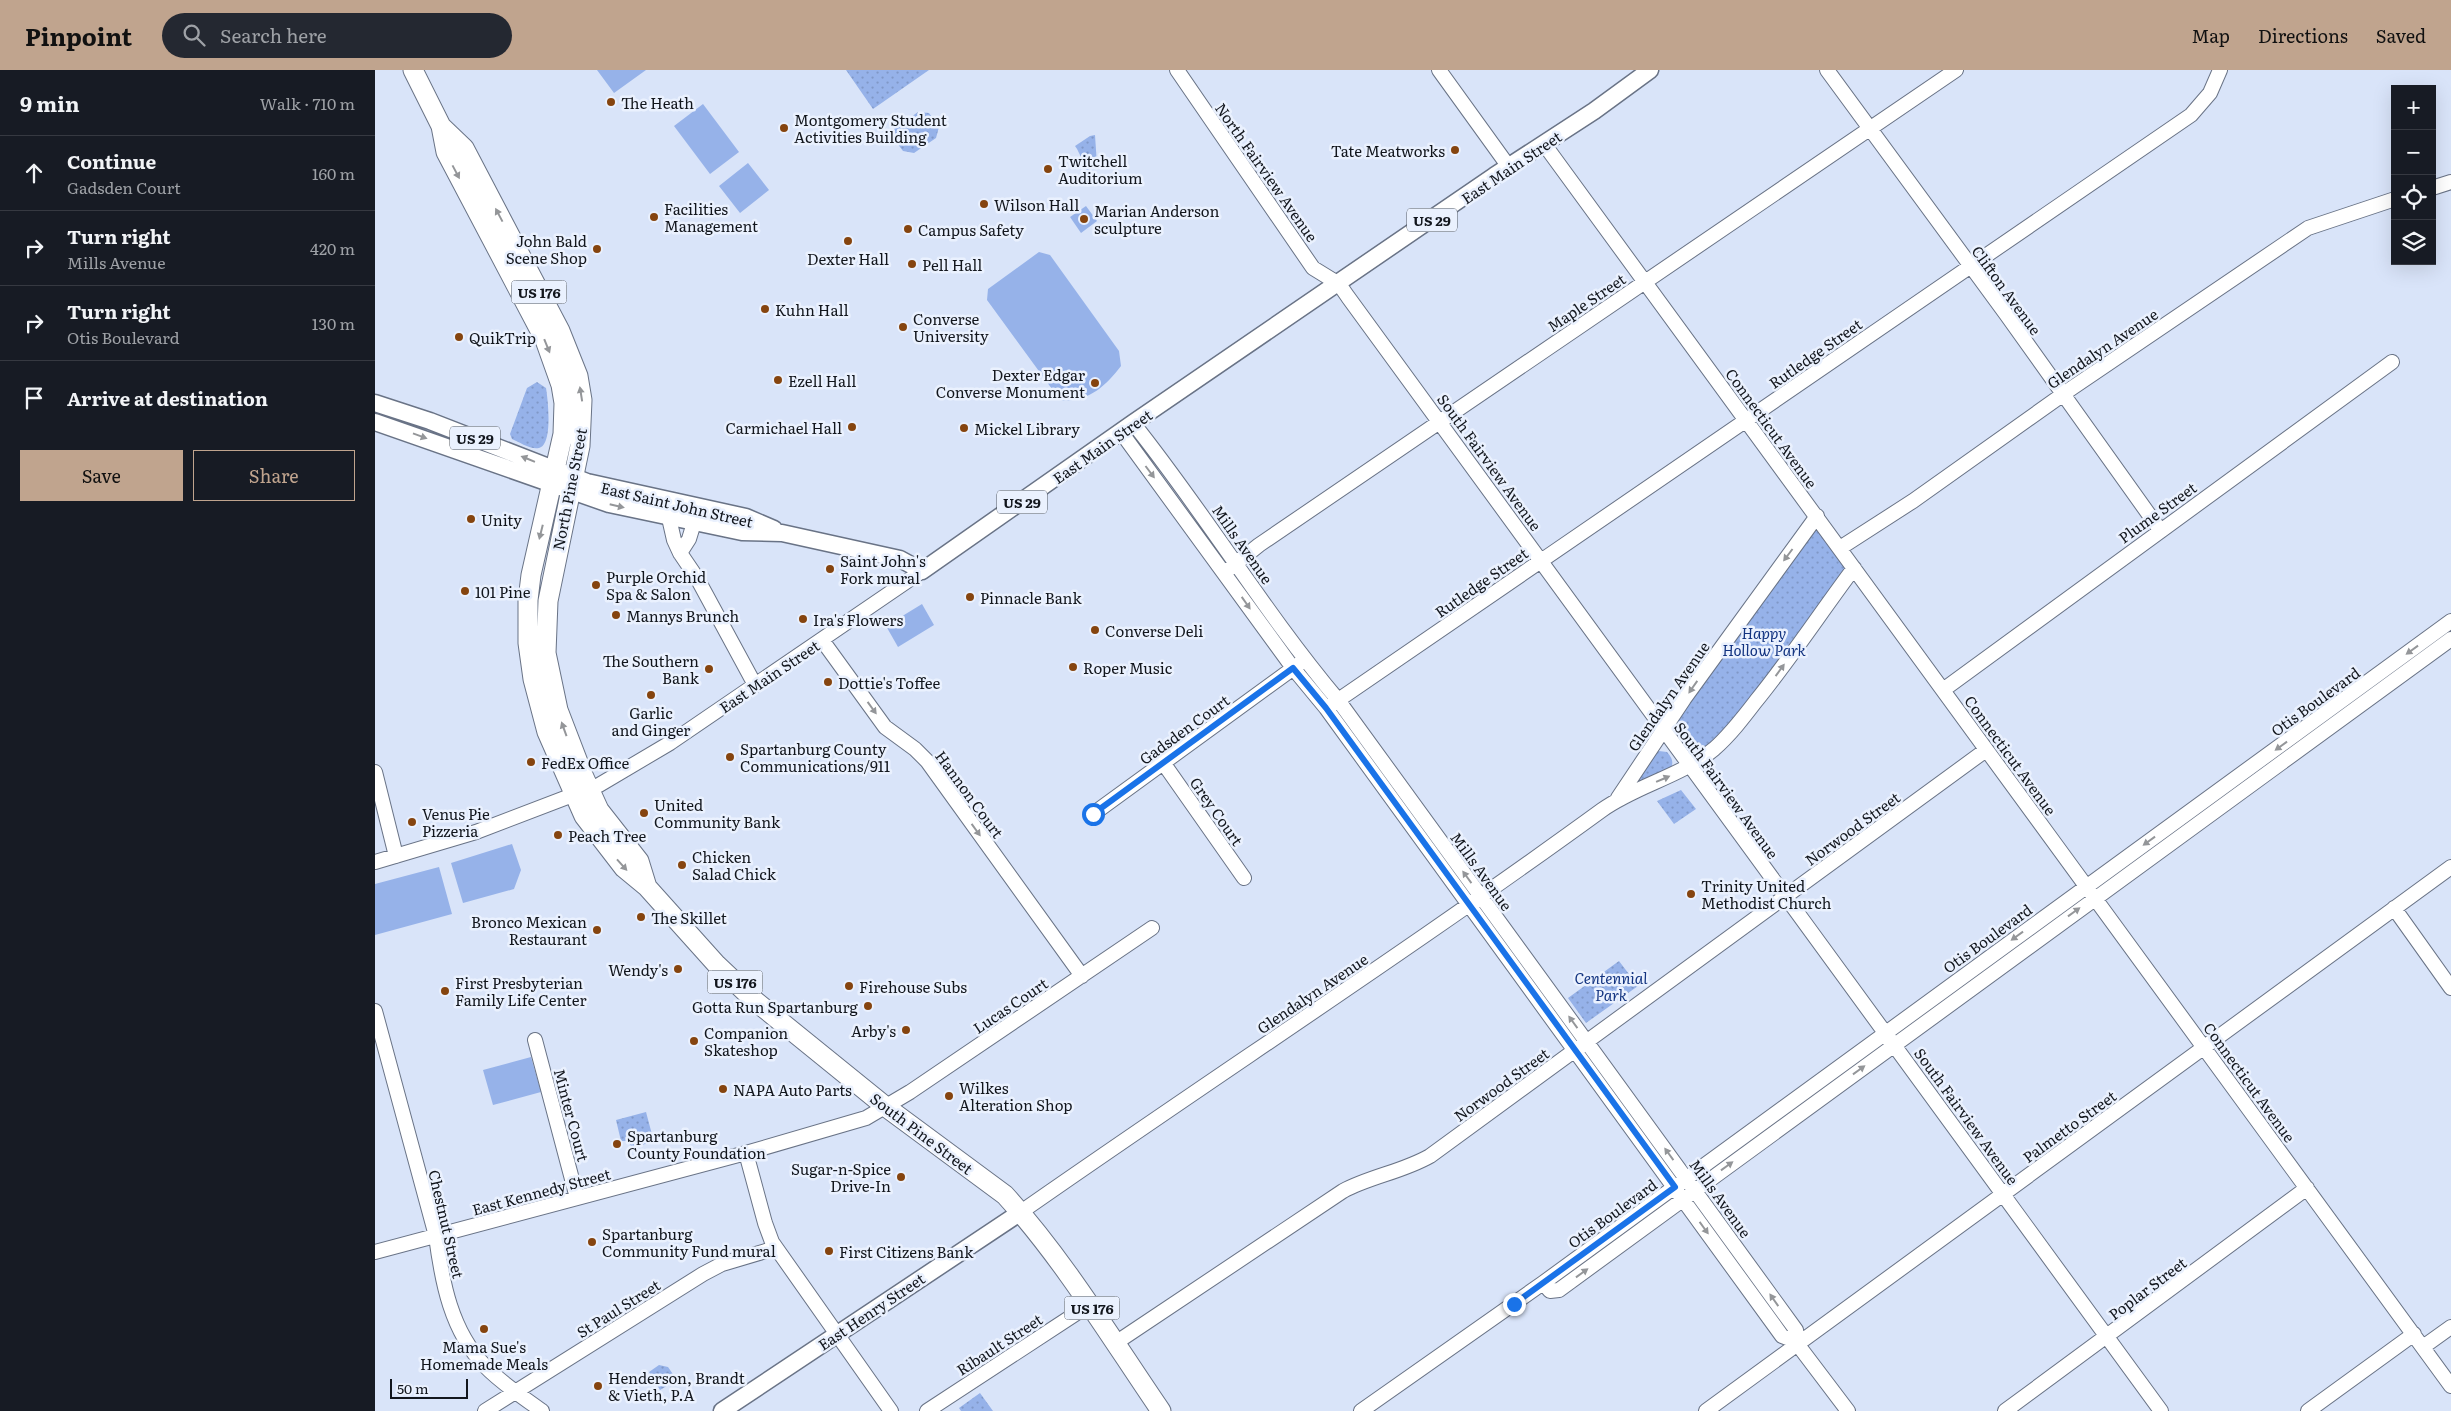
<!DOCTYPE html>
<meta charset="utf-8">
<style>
:root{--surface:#171b24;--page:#242831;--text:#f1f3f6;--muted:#9ea1a6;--line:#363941;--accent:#c0a48e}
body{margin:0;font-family:Literata,serif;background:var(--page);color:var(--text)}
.controls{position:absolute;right:15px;top:15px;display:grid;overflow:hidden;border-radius:0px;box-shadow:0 5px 20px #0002}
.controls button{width:45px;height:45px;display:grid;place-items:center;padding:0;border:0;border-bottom:1px solid var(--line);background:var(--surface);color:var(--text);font:25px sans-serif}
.scale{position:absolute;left:15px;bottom:12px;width:78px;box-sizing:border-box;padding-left:5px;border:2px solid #12161d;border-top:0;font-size:14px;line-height:18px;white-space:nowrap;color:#12161d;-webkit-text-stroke:4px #eaf1fe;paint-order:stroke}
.stop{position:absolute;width:15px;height:15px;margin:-11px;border:4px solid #1a73e8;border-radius:50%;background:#fff}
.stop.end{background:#1a73e8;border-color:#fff;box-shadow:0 1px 5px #0008}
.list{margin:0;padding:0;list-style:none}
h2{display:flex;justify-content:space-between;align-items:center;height:65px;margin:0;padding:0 20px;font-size:21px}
h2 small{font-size:16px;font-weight:400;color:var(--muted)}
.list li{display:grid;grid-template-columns:32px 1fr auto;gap:15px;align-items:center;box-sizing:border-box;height:75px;padding:0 20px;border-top:1px solid var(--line)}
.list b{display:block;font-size:19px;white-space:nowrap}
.list p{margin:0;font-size:16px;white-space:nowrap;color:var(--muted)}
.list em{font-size:16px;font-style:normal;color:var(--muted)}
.actions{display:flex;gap:10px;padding:15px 20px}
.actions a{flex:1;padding:11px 0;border:1px solid var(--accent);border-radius:0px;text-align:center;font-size:18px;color:var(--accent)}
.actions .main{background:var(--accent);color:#111}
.icon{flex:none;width:28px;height:28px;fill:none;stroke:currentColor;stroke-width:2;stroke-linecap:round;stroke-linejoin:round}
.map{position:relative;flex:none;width:2076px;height:1341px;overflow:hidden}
header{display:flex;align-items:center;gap:30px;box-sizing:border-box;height:70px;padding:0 25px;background:var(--accent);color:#111}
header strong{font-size:24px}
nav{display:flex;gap:28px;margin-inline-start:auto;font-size:18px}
.search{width:350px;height:45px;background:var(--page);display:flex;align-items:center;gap:12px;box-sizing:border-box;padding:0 18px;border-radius:28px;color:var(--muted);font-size:19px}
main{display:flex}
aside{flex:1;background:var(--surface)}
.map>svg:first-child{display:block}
</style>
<header>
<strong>Pinpoint</strong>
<div class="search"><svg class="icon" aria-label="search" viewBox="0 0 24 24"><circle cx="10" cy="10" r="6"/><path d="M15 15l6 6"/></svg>Search here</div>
<nav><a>Map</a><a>Directions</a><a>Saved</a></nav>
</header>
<main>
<aside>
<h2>9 min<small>Walk · 710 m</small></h2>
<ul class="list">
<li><svg class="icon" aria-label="ahead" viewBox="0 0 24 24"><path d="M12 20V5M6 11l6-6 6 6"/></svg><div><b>Continue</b><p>Gadsden Court</p></div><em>160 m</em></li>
<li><svg class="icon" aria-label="right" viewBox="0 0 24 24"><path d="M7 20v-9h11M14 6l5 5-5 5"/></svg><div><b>Turn right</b><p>Mills Avenue</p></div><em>420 m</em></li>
<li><svg class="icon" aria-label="right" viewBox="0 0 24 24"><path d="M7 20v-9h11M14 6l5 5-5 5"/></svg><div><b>Turn right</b><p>Otis Boulevard</p></div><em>130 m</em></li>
<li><svg class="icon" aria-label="arrive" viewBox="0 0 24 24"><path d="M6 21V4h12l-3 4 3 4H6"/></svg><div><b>Arrive at destination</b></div></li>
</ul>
<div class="actions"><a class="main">Save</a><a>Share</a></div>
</aside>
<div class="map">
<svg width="2076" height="1341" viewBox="0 0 2076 1341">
<defs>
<pattern id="park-dots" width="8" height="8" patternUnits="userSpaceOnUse" patternTransform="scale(1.25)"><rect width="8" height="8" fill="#96b2e9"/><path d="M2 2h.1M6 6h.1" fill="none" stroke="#8098c7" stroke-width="1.8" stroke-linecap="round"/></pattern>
</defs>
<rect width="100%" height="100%" fill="#d9e4f9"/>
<!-- grass -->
<path fill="#96b2e9" d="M 222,0 L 271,0 L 239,23 Z
M 328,34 L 364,82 L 335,104 L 299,56 Z
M 373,93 L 394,120 L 365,143 L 344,116 Z
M 711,136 L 722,151 L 706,163 L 695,147 Z
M 664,182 L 675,185 L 744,281 L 746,296 C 730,317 712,333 685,330 L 612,230 L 613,219 Z
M 547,534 L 559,555 L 523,577 L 511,556 Z
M 137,774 L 146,800 L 139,819 L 88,833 L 76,793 Z
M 64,797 L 77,844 L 0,865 L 0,814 Z
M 156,987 L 166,1022 L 118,1035 L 108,1000 Z"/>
<!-- park -->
<path fill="url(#park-dots)" d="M 471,0 L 554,0 L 498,39 Z
M 543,42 L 554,43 L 564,57 L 561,68 L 539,83 L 528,81 L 519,69 L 519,59 Z
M 720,65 L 722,95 L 712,101 C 707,93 706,84 700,76 L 715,66 Z
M 162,312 L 171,318 C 173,330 178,375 164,378 C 156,380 144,372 137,369 L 135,364 L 152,318 Z
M 1442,446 L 1479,498 L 1404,602 L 1315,697 L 1288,660 Z
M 1284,681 L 1292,682 C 1310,701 1278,710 1263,717 L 1258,712 L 1277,684 Z
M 1306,720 L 1321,739 L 1299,754 L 1282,731 Z
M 1244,891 L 1263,916 L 1211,953 L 1193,928 Z
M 271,1042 L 279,1072 L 257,1077 L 252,1071 L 246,1071 L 241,1050 Z
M 284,1295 L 293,1297 L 302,1310 L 285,1320 L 274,1302 Z
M 605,1323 L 618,1341 L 586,1341 L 584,1338 Z"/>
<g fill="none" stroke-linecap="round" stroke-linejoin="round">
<!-- minor casing -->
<g stroke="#697386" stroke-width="16">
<path id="minor" d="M 802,0 L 938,198 L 964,214 L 973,227 L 1786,1341
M 1064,0 L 1134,97
M 1452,0 L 1631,244 L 1785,460
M 1169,74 L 2076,1316
M 2057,118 L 2076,112
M 758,353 C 830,443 889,542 963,630 L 1421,1260 L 1422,1266 L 1420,1271
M 746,362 L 918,598 L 951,638 L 1407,1266 L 1420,1271 L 1473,1341
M 294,448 L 299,470 L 305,483 L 322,508 L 380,615
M 1465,478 L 1538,431 L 1697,318 L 1933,158 L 2020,129
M 305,483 L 314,469 L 322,443
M 854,499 L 884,475 L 1581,0
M 447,570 L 510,657 L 540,679 L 552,691 L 707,906
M 1568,620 L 2017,292
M 956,635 L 1816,45 L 1835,23 L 1845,0
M 789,694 L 869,808
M 0,702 L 21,786
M 1243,728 L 1309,629 L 1442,446
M 718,744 L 924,594
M 0,792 L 101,762 L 224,715 L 295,673 L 547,501
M 2019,838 L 2076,918
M 0,941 L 61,1166 C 67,1212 76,1261 110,1296 C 126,1313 148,1327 167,1341
M 160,970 L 202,1128
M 371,1083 L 390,1153 L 397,1172 L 516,1341
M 646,1142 C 839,1007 1036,879 1227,740 C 1262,715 1305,707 1339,679 C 1355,665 1368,648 1381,631 C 1416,588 1446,542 1479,498
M 0,1182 L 371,1083 L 491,1048 L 535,1022 L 777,858
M 1168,1213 L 1175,1221 L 1184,1220 L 2076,569
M 739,1274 L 968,1121 C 996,1106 1027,1102 1055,1086 L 1611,680
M 2048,1277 L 2076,1257
M 110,1341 L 328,1204 L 347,1194 L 401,1178
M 552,1341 L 714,1235
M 986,1341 L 1168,1213 L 2076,551
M 1331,1341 L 2076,797
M 1630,1341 L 1932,1118
M 1933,1341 L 2039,1264"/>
</g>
<!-- major casing -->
<g stroke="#697386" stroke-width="19">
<path id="major" d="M 0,333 L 55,351 L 212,412 L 371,447 L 399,459
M 0,352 L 234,434 L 367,462 L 407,463 L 525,489 L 547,501 L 758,353 L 1119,106 L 1219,41 L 1275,0
M 347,1341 L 646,1142"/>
</g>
<!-- highway casing -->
<g stroke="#697386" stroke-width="21">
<path id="highway" d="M 38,0 L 66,56 L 71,82 L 170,270 L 186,315 L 189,333 L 188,364 L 156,505 L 153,530 L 153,573 L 158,609 L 172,662 L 209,746 L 249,798 L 272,817 L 342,895 L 379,930 L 511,1037 L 630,1125 C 689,1190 736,1268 786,1341
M 66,56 L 89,78 L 185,261 L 203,306 L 207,330 L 205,376 L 173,531 L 171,583 L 183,640 L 208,705 L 224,740 L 264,791 L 272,817"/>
</g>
<!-- minor -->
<use href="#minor" stroke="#fff" stroke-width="14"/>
<!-- major -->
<use href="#major" stroke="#fff" stroke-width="16"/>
<!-- highway -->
<use href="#highway" stroke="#fff" stroke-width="19"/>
</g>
<!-- one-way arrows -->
<defs><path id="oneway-solid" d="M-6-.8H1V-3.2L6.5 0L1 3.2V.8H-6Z" transform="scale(1.25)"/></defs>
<g fill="#949699">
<use href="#oneway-solid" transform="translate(81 102) rotate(62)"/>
<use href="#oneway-solid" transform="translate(124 145) rotate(-118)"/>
<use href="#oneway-solid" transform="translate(172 276) rotate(68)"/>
<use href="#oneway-solid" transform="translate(206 324) rotate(-99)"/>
<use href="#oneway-solid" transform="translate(45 366) rotate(20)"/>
<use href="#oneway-solid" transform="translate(153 389) rotate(-158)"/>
<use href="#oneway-solid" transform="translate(775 402) rotate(53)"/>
<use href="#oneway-solid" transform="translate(242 436) rotate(13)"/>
<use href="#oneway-solid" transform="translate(166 462) rotate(104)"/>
<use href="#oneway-solid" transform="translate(1413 485) rotate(127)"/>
<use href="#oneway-solid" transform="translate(871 533) rotate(55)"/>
<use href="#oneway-solid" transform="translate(2037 580) rotate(144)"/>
<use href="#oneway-solid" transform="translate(1405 600) rotate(-54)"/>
<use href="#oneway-solid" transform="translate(1318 617) rotate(125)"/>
<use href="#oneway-solid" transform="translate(497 638) rotate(54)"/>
<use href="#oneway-solid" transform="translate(189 659) rotate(-110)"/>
<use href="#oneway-solid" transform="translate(1906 676) rotate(144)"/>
<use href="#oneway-solid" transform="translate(1288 709) rotate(-23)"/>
<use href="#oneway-solid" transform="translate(601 760) rotate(54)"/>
<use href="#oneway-solid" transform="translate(1774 771) rotate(144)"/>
<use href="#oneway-solid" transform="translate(247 795) rotate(48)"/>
<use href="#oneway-solid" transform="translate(1092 807) rotate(-126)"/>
<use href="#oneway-solid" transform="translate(1699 842) rotate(-36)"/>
<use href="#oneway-solid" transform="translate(1642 866) rotate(144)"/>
<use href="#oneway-solid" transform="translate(1198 952) rotate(-126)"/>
<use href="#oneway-solid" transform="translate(1484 1000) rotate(-36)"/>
<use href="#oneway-solid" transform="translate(1294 1084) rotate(-126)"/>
<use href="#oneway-solid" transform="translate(1352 1096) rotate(-36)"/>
<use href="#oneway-solid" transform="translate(1329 1158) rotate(54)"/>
<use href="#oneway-solid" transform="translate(1207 1203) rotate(-36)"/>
<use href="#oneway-solid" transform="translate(1399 1230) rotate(-125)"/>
</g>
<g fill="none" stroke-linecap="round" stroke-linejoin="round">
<!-- route -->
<path stroke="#1a73e8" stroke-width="6" d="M 718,744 L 918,598 L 951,638 L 1300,1117 L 1139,1234"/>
</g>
<!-- markers -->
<g fill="#85440f" stroke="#eaf1fe" stroke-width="2">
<circle cx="236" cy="32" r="5"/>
<circle cx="409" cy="58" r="5"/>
<circle cx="1080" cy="80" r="5"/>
<circle cx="673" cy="99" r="5"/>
<circle cx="609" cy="134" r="5"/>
<circle cx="279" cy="147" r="5"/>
<circle cx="709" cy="149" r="5"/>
<circle cx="533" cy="159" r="5"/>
<circle cx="473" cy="171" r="5"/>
<circle cx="222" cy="179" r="5"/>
<circle cx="537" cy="194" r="5"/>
<circle cx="390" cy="239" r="5"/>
<circle cx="528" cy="257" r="5"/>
<circle cx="84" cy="267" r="5"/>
<circle cx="403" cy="310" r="5"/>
<circle cx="720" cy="313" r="5"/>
<circle cx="477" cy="357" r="5"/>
<circle cx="589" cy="358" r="5"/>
<circle cx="96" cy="449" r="5"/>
<circle cx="455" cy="499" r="5"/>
<circle cx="221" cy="515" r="5"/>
<circle cx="90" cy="521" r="5"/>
<circle cx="595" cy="527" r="5"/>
<circle cx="241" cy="545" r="5"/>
<circle cx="428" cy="549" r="5"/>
<circle cx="720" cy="560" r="5"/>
<circle cx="698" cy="597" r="5"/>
<circle cx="334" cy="599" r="5"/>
<circle cx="453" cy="612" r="5"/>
<circle cx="276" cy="625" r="5"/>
<circle cx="355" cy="687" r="5"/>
<circle cx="156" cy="692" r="5"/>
<circle cx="269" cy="743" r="5"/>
<circle cx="37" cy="752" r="5"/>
<circle cx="183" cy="765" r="5"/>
<circle cx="307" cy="795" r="5"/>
<circle cx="1316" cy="824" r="5"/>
<circle cx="266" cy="847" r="5"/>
<circle cx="222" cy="860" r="5"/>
<circle cx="303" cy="899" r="5"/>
<circle cx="474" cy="916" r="5"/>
<circle cx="70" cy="921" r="5"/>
<circle cx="493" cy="936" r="5"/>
<circle cx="531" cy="960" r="5"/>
<circle cx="319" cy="971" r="5"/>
<circle cx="348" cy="1019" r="5"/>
<circle cx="574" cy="1026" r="5"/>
<circle cx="242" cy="1074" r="5"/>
<circle cx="526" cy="1107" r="5"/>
<circle cx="217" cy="1172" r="5"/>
<circle cx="454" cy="1181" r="5"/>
<circle cx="109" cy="1259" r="5"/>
<circle cx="223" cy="1316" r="5"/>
</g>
<g text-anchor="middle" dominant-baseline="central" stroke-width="5" stroke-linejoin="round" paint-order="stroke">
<!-- shield labels -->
<g fill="#eaf1fe" stroke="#535860" stroke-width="1">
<rect x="1032" y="138.5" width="50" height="23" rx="4"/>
<rect x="136.5" y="210.5" width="55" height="23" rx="4"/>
<rect x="75" y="356.5" width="50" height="23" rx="4"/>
<rect x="622" y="420.5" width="50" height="23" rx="4"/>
<rect x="332.5" y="900.5" width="55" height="23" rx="4"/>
<rect x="689.5" y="1226.5" width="55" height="23" rx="4"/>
</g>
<g font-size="14" font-weight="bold" fill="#12161d">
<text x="1057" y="150">US 29</text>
<text x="164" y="222">US 176</text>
<text x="100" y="368">US 29</text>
<text x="647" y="432">US 29</text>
<text x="360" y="912">US 176</text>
<text x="717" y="1238">US 176</text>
</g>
<!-- poi labels -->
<g font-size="15" fill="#12161d" stroke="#eaf1fe" text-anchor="start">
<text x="246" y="32">The Heath</text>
<text x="419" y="49">Montgomery Student<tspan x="419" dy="17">Activities Building</tspan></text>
<text x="1070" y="80" text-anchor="end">Tate Meatworks</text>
<text x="683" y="90">Twitchell<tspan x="683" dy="17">Auditorium</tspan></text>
<text x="619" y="134">Wilson Hall</text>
<text x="289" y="138">Facilities<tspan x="289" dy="17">Management</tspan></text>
<text x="719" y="140">Marian Anderson<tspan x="719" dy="17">sculpture</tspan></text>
<text x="543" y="159">Campus Safety</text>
<text x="212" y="170" text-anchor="end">John Bald<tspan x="212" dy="17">Scene Shop</tspan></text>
<text x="473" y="188" text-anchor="middle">Dexter Hall</text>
<text x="547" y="194">Pell Hall</text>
<text x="400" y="239">Kuhn Hall</text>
<text x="538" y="248">Converse<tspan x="538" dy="17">University</tspan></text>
<text x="94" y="267">QuikTrip</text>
<text x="710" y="304" text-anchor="end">Dexter Edgar<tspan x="710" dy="17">Converse Monument</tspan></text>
<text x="413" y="310">Ezell Hall</text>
<text x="467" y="357" text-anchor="end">Carmichael Hall</text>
<text x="599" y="358">Mickel Library</text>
<text x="106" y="449">Unity</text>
<text x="465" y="490">Saint John's<tspan x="465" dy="17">Fork mural</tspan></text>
<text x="231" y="506">Purple Orchid<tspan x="231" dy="17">Spa &amp; Salon</tspan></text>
<text x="100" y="521">101 Pine</text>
<text x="605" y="527">Pinnacle Bank</text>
<text x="251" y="545">Mannys Brunch</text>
<text x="438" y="549">Ira's Flowers</text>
<text x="730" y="560">Converse Deli</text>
<text x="324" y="590" text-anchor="end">The Southern<tspan x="324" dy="17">Bank</tspan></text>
<text x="708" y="597">Roper Music</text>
<text x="463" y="612">Dottie's Toffee</text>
<text x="276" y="642" text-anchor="middle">Garlic<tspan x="276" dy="17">and Ginger</tspan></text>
<text x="365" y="678">Spartanburg County<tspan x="365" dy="17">Communications/911</tspan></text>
<text x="166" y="692">FedEx Office</text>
<text x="279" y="734">United<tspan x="279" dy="17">Community Bank</tspan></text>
<text x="47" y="743">Venus Pie<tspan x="47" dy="17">Pizzeria</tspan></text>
<text x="193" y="765">Peach Tree</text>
<text x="317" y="786">Chicken<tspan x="317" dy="17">Salad Chick</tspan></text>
<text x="1326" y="815">Trinity United<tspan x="1326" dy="17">Methodist Church</tspan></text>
<text x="276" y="847">The Skillet</text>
<text x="212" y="851" text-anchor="end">Bronco Mexican<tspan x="212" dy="17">Restaurant</tspan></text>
<text x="293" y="899" text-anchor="end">Wendy's</text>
<text x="80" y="912">First Presbyterian<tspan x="80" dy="17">Family Life Center</tspan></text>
<text x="484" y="916">Firehouse Subs</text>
<text x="483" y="936" text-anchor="end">Gotta Run Spartanburg</text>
<text x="521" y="960" text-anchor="end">Arby's</text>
<text x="329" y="962">Companion<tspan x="329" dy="17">Skateshop</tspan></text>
<text x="584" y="1017">Wilkes<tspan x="584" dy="17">Alteration Shop</tspan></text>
<text x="358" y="1019">NAPA Auto Parts</text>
<text x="252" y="1065">Spartanburg<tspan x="252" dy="17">County Foundation</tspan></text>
<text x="516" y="1098" text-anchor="end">Sugar-n-Spice<tspan x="516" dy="17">Drive-In</tspan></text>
<text x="227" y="1163">Spartanburg<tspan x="227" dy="17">Community Fund mural</tspan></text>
<text x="464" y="1181">First Citizens Bank</text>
<text x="109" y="1276" text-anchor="middle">Mama Sue's<tspan x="109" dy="17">Homemade Meals</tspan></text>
<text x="233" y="1307">Henderson, Brandt<tspan x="233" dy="17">&amp; Vieth, P.A</tspan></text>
</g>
<!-- street labels -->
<g font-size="15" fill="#12161d" stroke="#eaf1fe">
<text transform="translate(1136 97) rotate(-34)">East Main Street</text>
<text transform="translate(892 102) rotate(55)">North Fairview Avenue</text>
<text transform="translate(1632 220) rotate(54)">Clifton Avenue</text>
<text transform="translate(1211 232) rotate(-34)">Maple Street</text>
<text transform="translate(1727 278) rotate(-34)">Glendalyn Avenue</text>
<text transform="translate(1440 283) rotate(-35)">Rutledge Street</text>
<text transform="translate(1397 358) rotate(54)">Connecticut Avenue</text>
<text transform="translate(727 376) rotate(-35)">East Main Street</text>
<text transform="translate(1115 392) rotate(54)">South Fairview Avenue</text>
<text transform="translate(194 419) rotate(-79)">North Pine Street</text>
<text transform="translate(302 434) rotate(13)">East Saint John Street</text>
<text transform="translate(1782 442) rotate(-36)">Plume Street</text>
<text transform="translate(868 474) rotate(55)">Mills Avenue</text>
<text transform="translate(1106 512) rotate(-35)">Rutledge Street</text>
<text transform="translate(394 606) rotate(-34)">East Main Street</text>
<text transform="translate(1293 626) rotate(-55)">Glendalyn Avenue</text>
<text transform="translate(1940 631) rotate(-36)">Otis Boulevard</text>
<text transform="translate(809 659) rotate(-36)">Gadsden Court</text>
<text transform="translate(1636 685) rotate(54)">Connecticut Avenue</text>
<text transform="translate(1352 720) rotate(54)">South Fairview Avenue</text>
<text transform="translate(595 724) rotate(54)">Hannon Court</text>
<text transform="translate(842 741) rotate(55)">Grey Court</text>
<text transform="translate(1477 758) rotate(-36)">Norwood Street</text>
<text transform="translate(1107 801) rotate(54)">Mills Avenue</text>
<text transform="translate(1612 868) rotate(-36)">Otis Boulevard</text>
<text transform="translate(937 923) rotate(-34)">Glendalyn Avenue</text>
<text transform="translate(635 935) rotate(-34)">Lucas Court</text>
<text transform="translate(1875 1012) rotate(54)">Connecticut Avenue</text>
<text transform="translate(1126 1014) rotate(-36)">Norwood Street</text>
<text transform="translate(197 1045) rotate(75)">Minter Court</text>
<text transform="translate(1592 1046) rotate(54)">South Fairview Avenue</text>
<text transform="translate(1694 1056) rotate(-36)">Palmetto Street</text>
<text transform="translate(547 1063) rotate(37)">South Pine Street</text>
<text transform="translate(166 1121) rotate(-15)">East Kennedy Street</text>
<text transform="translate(1346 1128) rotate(54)">Mills Avenue</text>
<text transform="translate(1237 1143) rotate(-36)">Otis Boulevard</text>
<text transform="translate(72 1154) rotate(77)">Chestnut Street</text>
<text transform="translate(1772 1218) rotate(-37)">Poplar Street</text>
<text transform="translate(243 1238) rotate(-32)">St Paul Street</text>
<text transform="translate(496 1241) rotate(-34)">East Henry Street</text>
<text transform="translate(624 1274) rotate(-33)">Ribault Street</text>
</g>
<!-- park labels -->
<g font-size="15" font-style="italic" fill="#123380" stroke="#eaf1fe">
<text x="1389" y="562">Happy<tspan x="1389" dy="17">Hollow Park</tspan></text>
<text x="1236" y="907">Centennial<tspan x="1236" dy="17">Park</tspan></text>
</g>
</g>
</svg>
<div class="controls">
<button>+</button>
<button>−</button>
<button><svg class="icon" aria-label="locate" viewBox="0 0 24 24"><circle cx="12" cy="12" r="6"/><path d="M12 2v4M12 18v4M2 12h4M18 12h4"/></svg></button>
<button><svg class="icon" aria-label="layers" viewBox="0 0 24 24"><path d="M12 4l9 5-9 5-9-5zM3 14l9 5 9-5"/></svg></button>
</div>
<div class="scale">50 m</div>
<div class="stop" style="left:718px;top:744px"></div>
<div class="stop end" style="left:1139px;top:1234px"></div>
</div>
</main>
